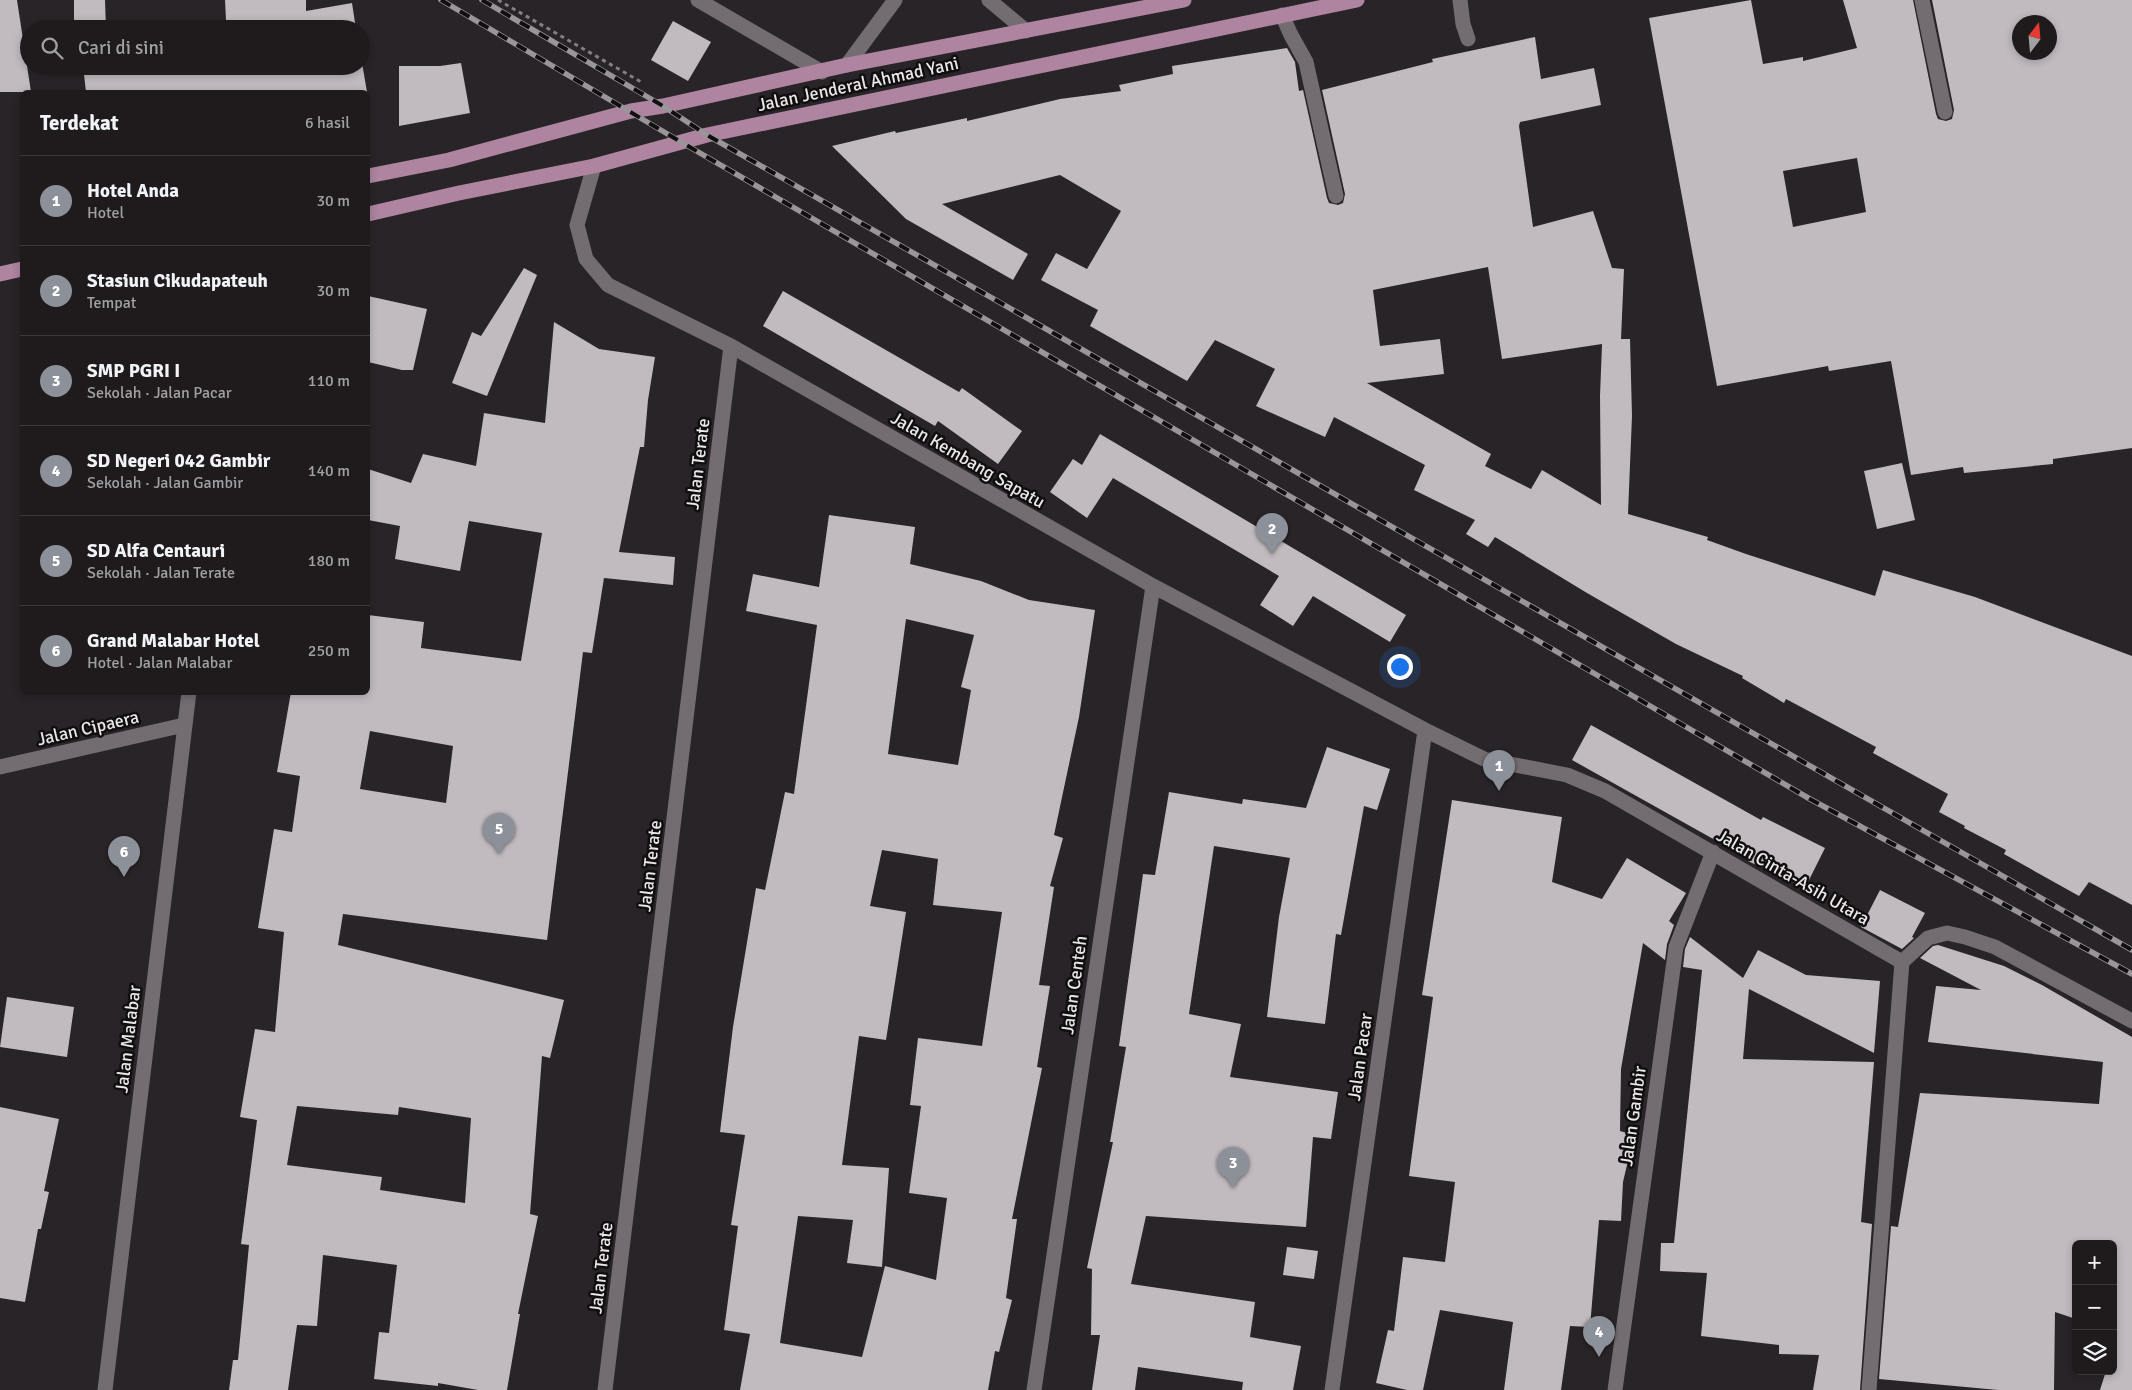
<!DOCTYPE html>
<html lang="id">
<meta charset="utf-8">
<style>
:root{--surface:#1f1b1d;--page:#272426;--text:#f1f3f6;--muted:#a1a1a4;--line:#3c393b;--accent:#8c9099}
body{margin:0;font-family:Signika,sans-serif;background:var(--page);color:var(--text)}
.controls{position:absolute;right:15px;bottom:15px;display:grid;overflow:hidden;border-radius:8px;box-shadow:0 2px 8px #0003}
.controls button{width:45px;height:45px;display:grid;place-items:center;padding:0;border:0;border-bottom:1px solid var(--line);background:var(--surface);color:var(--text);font:25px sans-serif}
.compass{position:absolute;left:2012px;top:15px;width:45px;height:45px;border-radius:50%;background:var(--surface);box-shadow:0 2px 8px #0003;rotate:16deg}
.you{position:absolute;left:1399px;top:666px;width:18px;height:18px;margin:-12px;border:4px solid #fff;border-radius:50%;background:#1a73e8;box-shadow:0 0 0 8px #1a73e833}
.badge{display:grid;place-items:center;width:32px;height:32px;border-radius:50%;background:var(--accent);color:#fff;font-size:16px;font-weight:700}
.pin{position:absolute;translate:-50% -41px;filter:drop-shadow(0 1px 2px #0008)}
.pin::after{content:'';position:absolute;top:26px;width:18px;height:15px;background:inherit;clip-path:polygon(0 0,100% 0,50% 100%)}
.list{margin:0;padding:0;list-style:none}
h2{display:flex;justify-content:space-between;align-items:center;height:65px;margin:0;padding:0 20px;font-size:21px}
h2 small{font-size:16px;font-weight:400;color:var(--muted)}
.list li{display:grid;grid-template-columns:32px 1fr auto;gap:15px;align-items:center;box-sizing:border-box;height:90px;padding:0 20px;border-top:1px solid var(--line)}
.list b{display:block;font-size:19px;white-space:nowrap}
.list p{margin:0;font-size:16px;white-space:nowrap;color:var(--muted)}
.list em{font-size:16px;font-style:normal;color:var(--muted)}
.icon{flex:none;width:28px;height:28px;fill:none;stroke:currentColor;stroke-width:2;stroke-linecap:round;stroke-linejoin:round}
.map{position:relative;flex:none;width:2132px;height:1390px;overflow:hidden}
.search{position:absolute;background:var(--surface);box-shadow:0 2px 8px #0003;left:20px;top:20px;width:350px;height:55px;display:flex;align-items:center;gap:12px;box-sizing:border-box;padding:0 18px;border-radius:28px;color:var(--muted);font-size:19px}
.panel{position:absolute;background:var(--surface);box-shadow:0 2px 8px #0003;left:20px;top:90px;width:350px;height:605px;border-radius:8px}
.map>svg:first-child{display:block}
</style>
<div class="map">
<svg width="2132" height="1390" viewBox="0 0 2132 1390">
<rect width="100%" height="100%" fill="#292427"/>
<!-- building -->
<path fill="#c1babf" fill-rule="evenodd" d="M 0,0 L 17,0 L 31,92 L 0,92 Z
M 74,0 L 105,0 L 106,29 L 74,29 Z
M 225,0 L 306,0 L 306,11 L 352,3 L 356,29 L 212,29 L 210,25 L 226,20 Z
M 1751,0 L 1763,64 L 1803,57 L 1803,61 L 1857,48 L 1843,0 L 1913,0 L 1936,114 L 1938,119 L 1946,121 L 1952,119 L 1954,110 L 1932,0 L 2132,0 L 2132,448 L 2053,459 L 2053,464 L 1964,473 L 1963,467 L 1911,475 L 1891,361 L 1829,371 L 1828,366 L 1717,386 L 1649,18 ZM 2020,22 L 2050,22 L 2050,52 L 2020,52 ZM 1857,158 L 1866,212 L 1793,227 L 1783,171 Z
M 673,21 L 711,42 L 688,81 L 651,60 Z
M 1535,37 L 1541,79 L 1594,68 L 1601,105 L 1520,122 L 1519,126 L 1533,227 L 1593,211 L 1612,268 L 1624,269 L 1621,339 L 1630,339 L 1632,416 L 1628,514 L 1708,537 L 1707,540 L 1746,554 L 1875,596 L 1883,570 L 1975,597 L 2132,656 L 2132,905 L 2089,882 L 2079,896 L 2004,854 L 2006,850 L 1964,828 L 1965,826 L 1939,812 L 1948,794 L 1873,753 L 1876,747 L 1786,699 L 1784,703 L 1742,678 L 1743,676 L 1676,644 L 1587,593 L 1495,537 L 1488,547 L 1466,534 L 1475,520 L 1414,490 L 1425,465 L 1334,417 L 1325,437 L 1256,406 L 1275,369 L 1215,340 L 1187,381 L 1090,326 L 1098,310 L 1041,280 L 1056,253 L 1087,269 L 1121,211 L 1060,175 L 942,204 L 1028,254 L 1013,280 L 906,219 L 832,146 L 895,131 L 896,133 L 967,118 L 967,121 L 1060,99 L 1121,91 L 1119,85 L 1173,74 L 1172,66 L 1287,48 L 1295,62 L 1299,91 L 1303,90 L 1327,198 L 1329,203 L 1338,205 L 1343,203 L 1345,194 L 1322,90 L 1433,62 L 1432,59 ZM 1488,267 L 1502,359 L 1602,344 L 1600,396 L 1601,505 L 1542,470 L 1531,489 L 1485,466 L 1491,454 L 1367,383 L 1444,374 L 1440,339 L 1380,346 L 1373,290 Z
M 361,57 L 367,92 L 86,92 L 83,66 L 361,66 Z
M 461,63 L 470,113 L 399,126 L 399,66 L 440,66 Z
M 524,268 L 537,275 L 487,396 L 452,383 L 472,332 L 481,336 Z
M 783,291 L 959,392 L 962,388 L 1022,431 L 998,464 L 938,421 L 935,426 L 763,326 Z
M 368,296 L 427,309 L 413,370 L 402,370 L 368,362 Z
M 554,322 L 599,349 L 655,357 L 648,400 L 644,447 L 640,447 L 619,552 L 675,557 L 673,585 L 604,578 L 592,653 L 583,652 L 547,940 L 343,914 L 338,945 L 564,1000 L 550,1058 L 542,1056 L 530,1214 L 538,1216 L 518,1314 L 520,1314 L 507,1390 L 478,1390 L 438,1383 L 438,1386 L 374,1379 L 379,1332 L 389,1333 L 397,1265 L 323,1255 L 317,1326 L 297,1325 L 288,1390 L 229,1390 L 233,1360 L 238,1360 L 249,1245 L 241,1244 L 257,1120 L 240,1117 L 255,1029 L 275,1032 L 284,932 L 258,928 L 274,829 L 292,832 L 300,776 L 277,772 L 291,692 L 368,692 L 368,615 L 424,622 L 421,648 L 521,661 L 542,533 L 469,521 L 460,571 L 395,559 L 400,526 L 368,520 L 368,469 L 411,483 L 423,454 L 476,466 L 484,413 L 545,423 ZM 370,731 L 453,746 L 446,803 L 360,789 ZM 297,1106 L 398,1115 L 399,1107 L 471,1118 L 465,1203 L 380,1190 L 382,1177 L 287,1165 Z
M 1100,434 L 1406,615 L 1390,642 L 1313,596 L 1293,626 L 1260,605 L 1279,576 L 1113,478 L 1087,518 L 1050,492 L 1073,459 L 1082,465 Z
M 1902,463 L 1915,520 L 1877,529 L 1864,471 Z
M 829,515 L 915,527 L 910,564 L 981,581 L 1029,600 L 1095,610 L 1079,717 L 1054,835 L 1063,838 L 1050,886 L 1054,887 L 1039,985 L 1050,986 L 1037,1067 L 1042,1068 L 1012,1219 L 1017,1219 L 1006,1298 L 1012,1300 L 999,1352 L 995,1351 L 988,1390 L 740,1390 L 750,1334 L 724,1330 L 738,1226 L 731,1225 L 745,1135 L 720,1132 L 733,1027 L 756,888 L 765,890 L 785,792 L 794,794 L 817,625 L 746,611 L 753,574 L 819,587 ZM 906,619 L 974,635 L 961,687 L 971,690 L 958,765 L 888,754 ZM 882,850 L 938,859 L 933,905 L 1002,912 L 982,1046 L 918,1038 L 910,1105 L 921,1106 L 909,1193 L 947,1198 L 936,1280 L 885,1266 L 862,1357 L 780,1343 L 798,1216 L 853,1220 L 847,1263 L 882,1267 L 889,1168 L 842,1165 L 859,1036 L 886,1040 L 906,912 L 870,906 Z
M 1591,725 L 1761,820 L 1763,817 L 1825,848 L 1805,888 L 1748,861 L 1749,859 L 1572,760 Z
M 1327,747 L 1390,769 L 1377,810 L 1364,806 L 1341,935 L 1336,934 L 1325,1024 L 1267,1017 L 1279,917 L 1290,858 L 1214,846 L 1189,1014 L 1241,1024 L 1230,1077 L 1338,1092 L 1331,1139 L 1313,1137 L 1306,1227 L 1146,1216 L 1131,1284 L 1255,1302 L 1250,1337 L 1301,1346 L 1293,1390 L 1242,1390 L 1243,1382 L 1138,1367 L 1135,1390 L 1092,1390 L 1100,1335 L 1091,1335 L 1092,1269 L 1087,1268 L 1113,1142 L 1110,1142 L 1126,1047 L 1119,1046 L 1143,874 L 1155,875 L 1169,792 L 1242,804 L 1243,799 L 1306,808 Z
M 1452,800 L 1562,817 L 1552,882 L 1602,899 L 1627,858 L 1686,893 L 1669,921 L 1674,925 L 1667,944 L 1665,960 L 1643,943 L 1621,1069 L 1620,1131 L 1634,1135 L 1623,1182 L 1621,1221 L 1599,1220 L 1590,1327 L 1570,1326 L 1561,1390 L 1504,1390 L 1513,1322 L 1440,1310 L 1423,1390 L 1407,1390 L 1376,1383 L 1388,1330 L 1394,1331 L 1403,1257 L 1445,1262 L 1455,1182 L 1409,1176 L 1433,997 L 1422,995 Z
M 1880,890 L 1925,913 L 1912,937 L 1914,938 L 1902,949 L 1861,927 Z
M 1690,937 L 1743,978 L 1758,950 L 1806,975 L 1880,981 L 1874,1053 L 1749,989 L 1743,1059 L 1874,1062 L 1861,1222 L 1872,1224 L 1860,1390 L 1813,1390 L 1819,1355 L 1779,1354 L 1779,1345 L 1701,1336 L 1707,1273 L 1660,1271 L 1661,1243 L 1674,1243 L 1702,970 L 1683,967 L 1685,949 Z
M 1938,945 L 2004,966 L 2042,985 L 2132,1037 L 2132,1390 L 2100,1390 L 2106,1371 L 2113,1371 L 2113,1346 L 2117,1333 L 2113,1332 L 2113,1244 L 2076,1244 L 2076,1319 L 2055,1312 L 2054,1390 L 1998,1390 L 1879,1379 L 1891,1226 L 1898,1227 L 1920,1093 L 2099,1104 L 2103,1062 L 1928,1042 L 1936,986 L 1981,990 L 1920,958 L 1933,946 Z
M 7,997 L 74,1007 L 67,1057 L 0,1047 Z
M 0,1107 L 59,1119 L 44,1191 L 49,1192 L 41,1229 L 38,1229 L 25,1302 L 0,1298 Z
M 1287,1247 L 1318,1251 L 1314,1279 L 1283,1275 Z"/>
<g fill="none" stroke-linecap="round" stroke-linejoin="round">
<!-- path -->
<path stroke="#858083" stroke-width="3" stroke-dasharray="4 4" stroke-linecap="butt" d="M 498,0 L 643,83"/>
<!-- minor -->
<path stroke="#736c70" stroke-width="15" d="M 698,0 L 822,72
M 989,0 L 1026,31
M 1460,0 L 1463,24 L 1468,39
M 1922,0 L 1945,112
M 1282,15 L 1291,35 L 1306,62 L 1336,196
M 847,65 L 895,0
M 594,166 L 577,225 L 586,259 L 608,285 L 731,346 L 1153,586 L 1425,730 L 1484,759 L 1567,775 L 1605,791 L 1902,962
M 0,767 L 184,725
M 1902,962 L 1928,938 L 1947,933 L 1965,937 L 1995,947 L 2132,1021
M 105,1390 L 189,692
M 605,1390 L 731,346
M 1034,1390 L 1153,586
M 1332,1390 L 1425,730
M 1615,1390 L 1676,947 L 1713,852
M 1869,1390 L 1902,962"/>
<!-- major -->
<path stroke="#ae84a0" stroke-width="15" d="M 368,176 L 449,160 L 631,111 L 663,106 L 847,65 L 1184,0
M 368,214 L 459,193 L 594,166 L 707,135 L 1357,0
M 0,274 L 22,269"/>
<!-- rail casing -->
<g stroke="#999598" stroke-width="5.5">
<path id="rail" d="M 441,0 L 681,142 L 1810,799 L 2132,974
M 482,0 L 663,106 L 707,135 L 2132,950"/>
</g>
<!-- rail -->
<use href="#rail" stroke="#100e0f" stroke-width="4" stroke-dasharray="11" stroke-linecap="butt"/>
</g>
<g text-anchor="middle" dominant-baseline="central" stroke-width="5" stroke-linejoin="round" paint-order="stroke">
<!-- street labels -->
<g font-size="18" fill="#eae6e9" stroke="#100e0f">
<text transform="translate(858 84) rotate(-12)">Jalan Jenderal Ahmad Yani</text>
<text transform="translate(968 460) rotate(30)">Jalan Kembang Sapatu</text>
<text transform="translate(698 464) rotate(-83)">Jalan Terate</text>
<text transform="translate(88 728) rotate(-13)">Jalan Cipaera</text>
<text transform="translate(650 866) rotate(-83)">Jalan Terate</text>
<text transform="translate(1793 877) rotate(30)">Jalan Cinta-Asih Utara</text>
<text transform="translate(1074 985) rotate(-82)">Jalan Centeh</text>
<text transform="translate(128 1039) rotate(-83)">Jalan Malabar</text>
<text transform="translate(1360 1057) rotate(-82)">Jalan Pacar</text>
<text transform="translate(1633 1116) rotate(-82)">Jalan Gambir</text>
<text transform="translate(601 1268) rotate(-83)">Jalan Terate</text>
</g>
</g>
</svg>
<div class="controls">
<button>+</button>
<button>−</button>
<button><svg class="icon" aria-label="layers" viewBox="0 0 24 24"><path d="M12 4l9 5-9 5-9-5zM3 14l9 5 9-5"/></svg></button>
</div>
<svg class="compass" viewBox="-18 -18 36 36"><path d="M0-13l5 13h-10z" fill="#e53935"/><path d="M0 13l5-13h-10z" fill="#a1a1a4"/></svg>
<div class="you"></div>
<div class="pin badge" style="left:1499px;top:791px">1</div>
<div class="pin badge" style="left:1272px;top:554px">2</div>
<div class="pin badge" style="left:1233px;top:1188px">3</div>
<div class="pin badge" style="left:1599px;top:1357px">4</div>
<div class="pin badge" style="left:499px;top:854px">5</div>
<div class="pin badge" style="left:124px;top:877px">6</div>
<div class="search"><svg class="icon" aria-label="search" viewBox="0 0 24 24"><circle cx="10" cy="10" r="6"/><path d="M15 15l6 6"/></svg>Cari di sini</div>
<section class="panel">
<h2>Terdekat<small>6 hasil</small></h2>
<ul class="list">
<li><span class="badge">1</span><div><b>Hotel Anda</b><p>Hotel</p></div><em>30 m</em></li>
<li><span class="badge">2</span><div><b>Stasiun Cikudapateuh</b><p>Tempat</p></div><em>30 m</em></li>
<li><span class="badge">3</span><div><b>SMP PGRI I</b><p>Sekolah · Jalan Pacar</p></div><em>110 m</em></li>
<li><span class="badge">4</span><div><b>SD Negeri 042 Gambir</b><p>Sekolah · Jalan Gambir</p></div><em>140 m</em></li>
<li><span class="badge">5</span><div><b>SD Alfa Centauri</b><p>Sekolah · Jalan Terate</p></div><em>180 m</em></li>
<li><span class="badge">6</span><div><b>Grand Malabar Hotel</b><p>Hotel · Jalan Malabar</p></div><em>250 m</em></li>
</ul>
</section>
</div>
